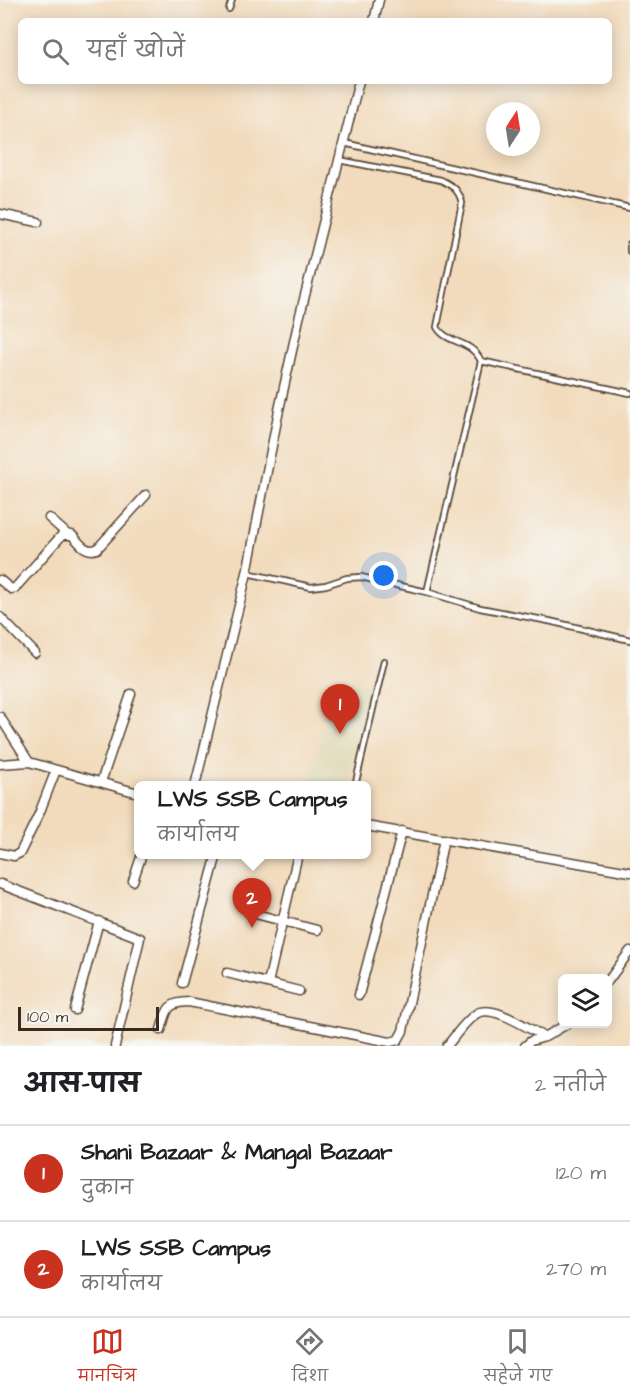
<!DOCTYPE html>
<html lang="hi">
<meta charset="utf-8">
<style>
:root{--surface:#fff;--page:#f2f2f2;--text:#202124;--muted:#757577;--line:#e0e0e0;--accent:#c8321e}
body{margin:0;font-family:"Architects Daughter","Playpen Sans Deva",sans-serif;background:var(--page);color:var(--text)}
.controls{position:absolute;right:18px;bottom:18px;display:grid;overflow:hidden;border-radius:9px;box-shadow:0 3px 15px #0003}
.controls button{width:54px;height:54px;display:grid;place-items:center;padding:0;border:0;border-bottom:2px solid var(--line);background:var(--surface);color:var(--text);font:30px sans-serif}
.compass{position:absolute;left:486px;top:102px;width:54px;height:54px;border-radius:50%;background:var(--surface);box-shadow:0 3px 15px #0003;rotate:12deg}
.scale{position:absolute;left:18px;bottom:15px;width:141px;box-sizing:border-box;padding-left:6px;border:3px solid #3b2a1e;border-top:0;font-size:16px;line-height:21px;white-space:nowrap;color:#3b2a1e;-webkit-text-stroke:4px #f6f6f2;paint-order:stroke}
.you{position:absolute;left:384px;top:576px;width:21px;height:21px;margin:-15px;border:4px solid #fff;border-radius:50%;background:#1a73e8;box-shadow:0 0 0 9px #1a73e833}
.badge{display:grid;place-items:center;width:39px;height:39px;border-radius:50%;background:var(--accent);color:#fff;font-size:20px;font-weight:700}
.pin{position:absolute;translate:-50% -50px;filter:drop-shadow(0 2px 3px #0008)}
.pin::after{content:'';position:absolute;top:32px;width:21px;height:18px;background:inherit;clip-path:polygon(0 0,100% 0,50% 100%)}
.popup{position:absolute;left:134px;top:781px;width:237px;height:78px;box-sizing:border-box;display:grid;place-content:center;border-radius:9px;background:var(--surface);filter:drop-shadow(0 2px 4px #0005);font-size:20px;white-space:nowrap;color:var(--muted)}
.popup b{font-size:22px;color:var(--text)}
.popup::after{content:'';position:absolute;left:50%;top:100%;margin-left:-12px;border:12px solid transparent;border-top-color:var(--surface)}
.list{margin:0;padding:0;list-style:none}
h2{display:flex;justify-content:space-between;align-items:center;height:78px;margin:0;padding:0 24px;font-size:26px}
h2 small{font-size:20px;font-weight:400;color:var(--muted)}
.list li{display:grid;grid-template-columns:39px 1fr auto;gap:18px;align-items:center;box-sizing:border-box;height:96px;padding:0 24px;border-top:2px solid var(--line)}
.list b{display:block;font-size:22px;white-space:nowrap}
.list p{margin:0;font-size:20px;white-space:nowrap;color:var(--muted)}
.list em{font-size:20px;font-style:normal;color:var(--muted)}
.icon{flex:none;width:33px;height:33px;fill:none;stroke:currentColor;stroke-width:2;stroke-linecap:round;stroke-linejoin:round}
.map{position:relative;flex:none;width:630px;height:1046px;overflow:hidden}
.search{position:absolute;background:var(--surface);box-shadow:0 3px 15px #0003;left:18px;right:18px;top:18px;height:66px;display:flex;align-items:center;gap:15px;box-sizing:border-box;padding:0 21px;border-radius:9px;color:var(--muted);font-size:22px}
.sheet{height:270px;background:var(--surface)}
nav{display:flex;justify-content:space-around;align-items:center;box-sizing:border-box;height:84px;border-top:2px solid var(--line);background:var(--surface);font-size:16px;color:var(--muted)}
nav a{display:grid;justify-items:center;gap:3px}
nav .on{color:var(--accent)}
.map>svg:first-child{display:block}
</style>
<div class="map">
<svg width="630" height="1046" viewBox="0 0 630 1046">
<rect width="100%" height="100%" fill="#f6f6f2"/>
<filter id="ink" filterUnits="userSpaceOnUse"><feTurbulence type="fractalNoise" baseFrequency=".0167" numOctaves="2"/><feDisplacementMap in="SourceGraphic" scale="12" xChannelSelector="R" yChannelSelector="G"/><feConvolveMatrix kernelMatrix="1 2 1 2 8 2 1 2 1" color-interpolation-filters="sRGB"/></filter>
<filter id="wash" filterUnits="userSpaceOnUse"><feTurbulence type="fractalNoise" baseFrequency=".008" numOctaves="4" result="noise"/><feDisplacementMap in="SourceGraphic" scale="24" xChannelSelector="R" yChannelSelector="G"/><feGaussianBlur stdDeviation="1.35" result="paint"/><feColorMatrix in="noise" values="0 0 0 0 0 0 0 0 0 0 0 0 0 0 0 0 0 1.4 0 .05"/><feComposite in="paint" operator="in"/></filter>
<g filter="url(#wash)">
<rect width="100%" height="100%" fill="#f2dbbc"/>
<!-- built -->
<path fill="#e1dcbb" d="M 333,676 L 370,685 L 348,785 L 311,785 L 310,783 Z"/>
</g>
<g filter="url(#ink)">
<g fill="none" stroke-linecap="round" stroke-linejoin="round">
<!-- service casing -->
<g stroke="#564536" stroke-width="8">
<path id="service" d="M 229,9 L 232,0
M 344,143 L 630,208
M 339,160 L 441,180 C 453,186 459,190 462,203 L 437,327 C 446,344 471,339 481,361 L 427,592
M 630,244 L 630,251
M 481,361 L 630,393
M 247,573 L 311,587 L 326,585 L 347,578 L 361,577 L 427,592 L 480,608 L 549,621 L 630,640
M 355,786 L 384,661"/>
</g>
<!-- minor casing -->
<g stroke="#564536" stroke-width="11">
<path id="minor" d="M 374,21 L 379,0
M 0,214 L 38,222
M 49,518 L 67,534
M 0,580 L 11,589 L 15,588 L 62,535 L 72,535 C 80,543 85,553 97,549 L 146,495
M 0,617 L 35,653
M 0,717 L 29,762 L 138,793
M 0,764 L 29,762
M 101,782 L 131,694
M 195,786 L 247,573 L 279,410 L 299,319 L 359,81
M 366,826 L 630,872
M 0,853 L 14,856 L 20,853 L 39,814 L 56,770
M 133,881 L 142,854
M 0,884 L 140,938 L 115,1046
M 248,912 L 317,930
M 227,973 L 299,991
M 608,981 L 630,951
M 182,983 L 217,854
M 268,983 L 298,854
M 359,995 L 402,831
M 75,1010 L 99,921
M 161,1030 C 167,1011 166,1002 189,1002 L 390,1042 L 398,1040 L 403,1031 L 444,839
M 447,1046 C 456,1035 464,1022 476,1014 C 492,1003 529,1029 545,1037
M 525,1046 L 531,1041 L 545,1037 L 567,1024"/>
</g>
<!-- service -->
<use href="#service" stroke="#fff" stroke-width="4.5"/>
<!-- minor -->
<use href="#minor" stroke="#fff" stroke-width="8"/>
</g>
</g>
</svg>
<div class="controls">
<button><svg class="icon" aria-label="layers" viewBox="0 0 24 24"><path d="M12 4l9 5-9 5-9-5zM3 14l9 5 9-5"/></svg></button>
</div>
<svg class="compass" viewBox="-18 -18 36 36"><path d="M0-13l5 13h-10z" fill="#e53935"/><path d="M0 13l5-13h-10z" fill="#757577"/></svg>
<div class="scale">100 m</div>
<div class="you"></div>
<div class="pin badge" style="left:340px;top:734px">1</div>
<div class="pin badge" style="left:252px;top:928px">2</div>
<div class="popup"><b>LWS SSB Campus</b>कार्यालय</div>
<div class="search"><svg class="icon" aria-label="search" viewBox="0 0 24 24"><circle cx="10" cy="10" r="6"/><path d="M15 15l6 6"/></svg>यहाँ खोजें</div>
</div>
<section class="sheet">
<h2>आस-पास<small>2 नतीजे</small></h2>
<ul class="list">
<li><span class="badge">1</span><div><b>Shani Bazaar &amp; Mangal Bazaar</b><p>दुकान</p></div><em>120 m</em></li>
<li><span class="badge">2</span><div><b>LWS SSB Campus</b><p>कार्यालय</p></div><em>270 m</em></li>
</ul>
</section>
<nav>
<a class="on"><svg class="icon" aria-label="map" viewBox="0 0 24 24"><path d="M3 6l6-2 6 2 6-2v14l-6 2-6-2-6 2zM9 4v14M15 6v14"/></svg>मानचित्र</a>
<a><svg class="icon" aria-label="directions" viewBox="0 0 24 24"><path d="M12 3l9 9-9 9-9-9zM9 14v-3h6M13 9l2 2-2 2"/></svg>दिशा</a>
<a><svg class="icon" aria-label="saved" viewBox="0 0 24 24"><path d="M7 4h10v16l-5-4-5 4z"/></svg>सहेजे गए</a>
</nav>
